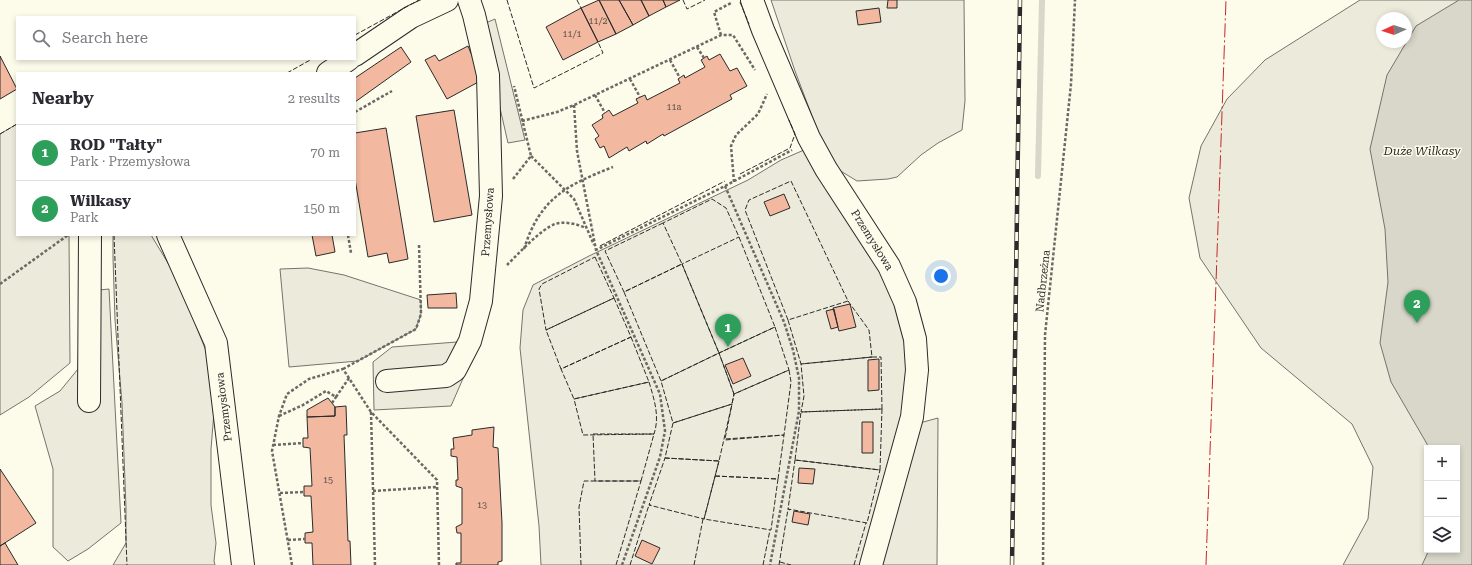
<!DOCTYPE html>
<meta charset="utf-8">
<style>
:root{--surface:#fff;--page:#f7f7f7;--text:#2b2b33;--muted:#7c7c81;--line:#e1e1e2;--accent:#b45309}
body{margin:0;font-family:"Roboto Serif",serif;background:var(--page);color:var(--text)}
.controls{position:absolute;right:12px;bottom:12px;display:grid;overflow:hidden;border-radius:0px;box-shadow:0 2px 6px #0003}
.controls button{width:36px;height:36px;display:grid;place-items:center;padding:0;border:0;border-bottom:1px solid var(--line);background:var(--surface);color:var(--text);font:20px sans-serif}
.compass{position:absolute;left:1376px;top:12px;width:36px;height:36px;border-radius:50%;background:var(--surface);box-shadow:0 2px 6px #0003;rotate:267deg}
.you{position:absolute;left:941px;top:276px;width:14px;height:14px;margin:-10px;border:3px solid #fff;border-radius:50%;background:#1a73e8;box-shadow:0 0 0 6px #1a73e833}
.badge{display:grid;place-items:center;width:26px;height:26px;border-radius:50%;background:var(--accent);color:#fff;font-size:13px;font-weight:700}
.pin{position:absolute;translate:-50% -33px;filter:drop-shadow(0 1px 2px #0008)}
.pin::after{content:'';position:absolute;top:21px;width:14px;height:12px;background:inherit;clip-path:polygon(0 0,100% 0,50% 100%)}
.list{margin:0;padding:0;list-style:none}
h2{display:flex;justify-content:space-between;align-items:center;height:52px;margin:0;padding:0 16px;font-size:17px}
h2 small{font-size:13px;font-weight:400;color:var(--muted)}
.list li{display:grid;grid-template-columns:26px 1fr auto;gap:12px;align-items:center;box-sizing:border-box;height:56px;padding:0 16px;border-top:1px solid var(--line)}
.list b{display:block;font-size:15px;white-space:nowrap}
.list p{margin:0;font-size:13px;white-space:nowrap;color:var(--muted)}
.list em{font-size:13px;font-style:normal;color:var(--muted)}
.icon{flex:none;width:22px;height:22px;fill:none;stroke:currentColor;stroke-width:2;stroke-linecap:round;stroke-linejoin:round}
.map{position:relative;flex:none;width:1472px;height:565px;overflow:hidden}
.search{position:absolute;background:var(--surface);box-shadow:0 2px 6px #0003;left:16px;top:16px;width:340px;height:44px;display:flex;align-items:center;gap:10px;box-sizing:border-box;padding:0 14px;border-radius:0px;color:var(--muted);font-size:15px}
.panel{position:absolute;background:var(--surface);box-shadow:0 2px 6px #0003;left:16px;top:72px;width:340px;height:164px;border-radius:0px}
.map>svg:first-child{display:block}
</style>
<div class="map">
<svg width="1472" height="565" viewBox="0 0 1472 565">
<rect width="100%" height="100%" fill="#fdfbea"/>
<!-- green -->
<path fill="#ecebdb" stroke="#74746e" fill-rule="evenodd" d="M 771,0 L 964,0 L 965,101 L 962,130 L 938,143 L 921,155 L 897,177 L 888,179 L 857,181 L 839,170 L 820,137 L 795,71 Z
M 1360,0 L 1472,0 L 1472,565 L 1343,565 L 1368,519 L 1373,467 L 1352,424 L 1261,348 L 1200,258 L 1189,198 L 1201,146 L 1227,99 L 1265,60 ZM 1382,18 L 1406,18 L 1406,42 L 1382,42 ZM 1427,448 L 1457,448 L 1457,550 L 1427,550 Z
M 17,124 L 17,235 L 69,235 L 70,363 L 29,397 L 0,415 L 0,134 Z
M 804,150 L 880,265 L 902,314 L 909,376 L 905,427 L 938,418 L 937,565 L 541,565 L 539,526 L 520,348 L 523,310 L 533,285 L 589,256 L 748,180 L 781,160 Z
M 113,235 L 151,235 L 177,278 L 210,361 L 214,412 L 211,449 L 211,505 L 216,543 L 214,561 L 215,565 L 113,565 L 126,543 L 126,508 L 122,403 L 115,320 L 113,258 Z
M 308,268 L 344,275 L 421,300 L 421,314 L 416,329 L 358,361 L 289,367 L 280,269 Z"/>
<!-- parking -->
<path fill="#eceadb" stroke="#74746e" d="M 495,19 L 525,140 L 508,143 L 481,25 Z
M 109,289 L 121,523 L 88,549 L 68,561 L 53,547 L 53,469 L 35,406 L 60,391 L 78,369 L 80,292 Z
M 470,341 L 479,342 L 451,406 L 374,410 L 373,362 L 392,347 Z"/>
<!-- water -->
<path fill="#d8d7c9" stroke="#74746e" d="M 1459,0 L 1472,0 L 1472,565 L 1422,565 L 1429,550 L 1457,550 L 1457,448 L 1428,448 L 1427,444 L 1391,382 L 1380,343 L 1388,282 L 1385,229 L 1370,149 L 1387,75 L 1416,26 Z"/>
<g fill="none" stroke-linecap="round" stroke-linejoin="round">
<!-- stream -->
<path stroke="#d8d7c9" stroke-width="6" d="M 1038,176 L 1042,0"/>
</g>
<!-- building -->
<path fill="#f2b8a0" stroke="#2b2b2b" d="M 599,0 L 616,34 L 598,42 L 581,8 Z
M 599,0 L 619,0 L 633,25 L 616,34 Z
M 619,0 L 641,0 L 649,16 L 633,25 Z
M 641,0 L 663,0 L 666,7 L 649,16 Z
M 663,0 L 680,0 L 666,7 Z
M 888,0 L 897,0 L 897,8 L 887,8 Z
M 581,8 L 598,42 L 563,60 L 546,27 Z
M 879,8 L 881,22 L 858,25 L 856,11 Z
M 468,46 L 482,80 L 447,99 L 425,60 L 435,55 L 439,61 Z
M 401,47 L 411,62 L 355,102 L 355,78 Z
M 720,54 L 730,71 L 737,68 L 747,86 L 730,95 L 732,99 L 664,136 L 663,134 L 647,144 L 646,141 L 629,151 L 627,147 L 609,158 L 604,146 L 600,148 L 595,139 L 599,136 L 592,125 L 603,118 L 602,115 L 609,110 L 613,116 L 638,103 L 636,99 L 645,95 L 647,100 L 680,83 L 678,79 L 684,75 L 685,78 L 705,67 L 701,60 L 707,56 L 709,60 Z
M 0,56 L 17,89 L 0,99 Z
M 454,110 L 472,215 L 434,222 L 416,116 Z
M 386,128 L 408,259 L 389,263 L 387,253 L 368,257 L 355,179 L 355,133 Z
M 784,194 L 790,208 L 770,216 L 764,202 Z
M 312,235 L 332,235 L 335,252 L 316,256 Z
M 456,293 L 457,308 L 428,308 L 427,295 Z
M 850,304 L 856,327 L 839,331 L 833,308 Z
M 834,309 L 838,327 L 831,329 L 826,311 Z
M 743,358 L 751,376 L 733,384 L 725,365 Z
M 879,359 L 879,390 L 868,391 L 868,360 Z
M 328,398 L 335,407 L 335,416 L 307,417 L 307,410 Z
M 346,406 L 347,435 L 344,435 L 348,541 L 350,541 L 351,565 L 313,565 L 312,543 L 305,543 L 305,533 L 313,532 L 311,496 L 304,496 L 304,486 L 312,486 L 310,448 L 303,447 L 303,438 L 308,438 L 307,417 L 335,416 L 335,407 Z
M 862,422 L 873,422 L 873,453 L 862,453 Z
M 494,427 L 493,447 L 498,448 L 502,523 L 502,561 L 498,562 L 498,565 L 456,565 L 456,563 L 461,563 L 461,533 L 457,533 L 456,527 L 462,524 L 462,488 L 456,486 L 456,480 L 458,480 L 457,457 L 451,456 L 451,449 L 454,449 L 453,438 L 472,435 L 472,430 Z
M 799,468 L 815,469 L 813,484 L 798,483 Z
M 0,469 L 36,523 L 0,546 Z
M 794,511 L 810,514 L 808,525 L 792,522 Z
M 642,540 L 660,548 L 652,564 L 635,556 Z
M 5,543 L 18,565 L 0,565 L 0,546 Z"/>
<g fill="none" stroke-linecap="round" stroke-linejoin="round">
<!-- minor casing -->
<g stroke="#2b2b2b" stroke-width="24">
<path id="minor" d="M 752,0 L 763,30 L 809,138 L 826,169 L 889,266 L 905,302 L 915,339 L 917,370 L 912,417 L 871,565
M 355,55 L 411,17 L 447,0
M 328,73 L 349,59
M 168,235 L 216,343 L 243,565
M 387,381 L 446,376 L 455,370 L 470,341 L 481,301 L 491,196 L 488,75 L 474,15 L 469,0
M 89,401 L 90,235"/>
</g>
<!-- path -->
<path stroke="#6a6964" stroke-width="2.5" stroke-dasharray="3 2" stroke-linecap="butt" d="M 721,35 L 714,12 L 731,3
M 697,47 L 704,58
M 670,60 L 680,78
M 630,79 L 640,97
M 595,95 L 605,113
M 574,105 L 577,151 L 596,250
M 355,112 L 392,91
M 522,121 L 557,112 L 574,105 L 721,35 L 733,35 L 755,70
M 531,156 L 574,199 L 594,245
M 513,179 L 531,156 L 514,86
M 734,182 L 731,146 L 736,135 L 758,114 L 767,94
M 725,186 L 784,322 L 793,350 L 799,378 L 799,411 L 770,565
M 348,235 L 351,253
M 524,249 C 540,198 567,185 613,167
M 507,265 C 518,254 541,229 555,224 C 565,221 577,224 586,228
M 0,284 L 68,235
M 343,369 L 416,329 L 421,314 L 419,244
M 332,403 L 336,397
M 371,412 L 375,565
M 279,416 L 303,405 L 326,391 L 336,397 L 349,378
M 273,445 L 303,443
M 373,491 L 436,487
M 280,493 L 304,492
M 288,540 L 305,539
M 292,565 L 272,451 L 279,416 L 287,394 L 309,379 L 343,369 L 371,412 L 437,480 L 439,565
M 622,565 L 660,457 L 665,431 L 660,394 L 596,250 L 725,186 L 792,150
M 1043,565 L 1045,335 L 1071,84 L 1075,0"/>
<!-- minor -->
<use href="#minor" stroke="#fdfbea" stroke-width="22"/>
<!-- rail casing -->
<g stroke="#2b2b2b" stroke-width="4.5">
<path id="rail" d="M 1012,565 L 1020,0"/>
</g>
<!-- rail -->
<use href="#rail" stroke="#fdfbea" stroke-width="3" stroke-dasharray="9" stroke-linecap="butt"/>
<!-- fence -->
<path stroke="#2b2b2b" stroke-width="1" stroke-dasharray="5 2" stroke-linecap="butt" d="M 507,0 L 534,88 L 603,53 L 598,42
M 577,0 L 581,8
M 683,0 L 687,9 L 705,0
M 740,2 L 749,24
M 355,35 L 419,0
M 287,73 L 312,59
M 0,134 L 17,124
M 740,174 L 790,148 L 795,134 L 789,120
M 663,223 L 605,251 L 624,292 L 682,264 L 663,223 L 712,199 L 726,208 L 739,237
M 114,235 L 127,565
M 739,237 L 775,327 L 719,353 L 682,264 Z
M 600,246 L 725,181
M 595,257 L 614,298 L 546,330 L 539,289 L 542,284 Z
M 682,264 L 719,353 L 661,381 L 624,292 Z
M 614,298 L 631,337 L 561,369 L 546,330 Z
M 848,301 L 869,330 L 872,357 L 801,364 L 788,320 Z
M 788,320 L 745,210 L 749,200 L 791,181 L 848,301
M 775,327 L 789,370 L 734,394 L 719,353 Z
M 631,337 L 649,382 L 574,399 L 561,369 Z
M 872,357 L 881,357 L 882,409 L 801,412 L 804,396 L 801,364 Z
M 789,370 L 791,382 L 784,435 L 725,439 L 734,394 Z
M 649,382 C 654,399 660,416 654,434 L 583,435 L 574,399 Z
M 882,409 L 880,470 L 795,460 L 801,412 Z
M 673,423 L 732,404 L 734,394 L 719,353 L 661,381 L 673,423 L 665,458 L 719,461 L 732,404 L 673,423
M 593,434 L 654,434 L 641,481 L 595,481 Z
M 665,458 L 719,461 L 704,519 L 649,505 Z
M 795,460 L 880,470 L 867,523 L 788,509 Z
M 715,476 L 778,479 L 784,435 L 725,440
M 715,476 L 778,479 L 771,530 L 704,519 L 719,461
M 780,562 L 791,565
M 581,565 L 579,507 L 584,481 L 641,481 L 616,565
M 630,565 L 649,505 L 651,505
M 694,565 L 703,519
M 763,565 L 770,530
M 779,565 L 788,509 L 790,510
M 854,565 L 866,523"/>
<!-- power -->
<path stroke="#c62828" stroke-width="1" stroke-dasharray="14 3 2 3" stroke-linecap="butt" d="M 1206,565 L 1226,0"/>
</g>
<g text-anchor="middle" dominant-baseline="central" stroke-width="3" stroke-linejoin="round" paint-order="stroke">
<!-- number labels -->
<g font-size="9" fill="#5d4e48">
<text x="598" y="21">11/2</text>
<text x="572" y="34">11/1</text>
<text x="674" y="107">11a</text>
<text x="328" y="480">15</text>
<text x="482" y="505">13</text>
</g>
<!-- street labels -->
<g font-size="11" fill="#2b2b2b" stroke="#fdfbea">
<text transform="translate(488 222) rotate(-86)">Przemysłowa</text>
<text transform="translate(872 240) rotate(58)">Przemysłowa</text>
<text transform="translate(1043 281) rotate(-84)">Nadbrzeżna</text>
<text transform="translate(224 407) rotate(-97)">Przemysłowa</text>
</g>
<!-- water labels -->
<g font-size="12" font-style="italic" fill="#2b2b2b" stroke="#fdfbea">
<text x="1422" y="151">Duże Wilkasy</text>
</g>
</g>
</svg>
<div class="controls">
<button>+</button>
<button>−</button>
<button><svg class="icon" aria-label="layers" viewBox="0 0 24 24"><path d="M12 4l9 5-9 5-9-5zM3 14l9 5 9-5"/></svg></button>
</div>
<svg class="compass" viewBox="-18 -18 36 36"><path d="M0-13l5 13h-10z" fill="#e53935"/><path d="M0 13l5-13h-10z" fill="#7c7c81"/></svg>
<div class="you"></div>
<div class="pin badge" style="left:728px;top:347px;background:#2e9e5b">1</div>
<div class="pin badge" style="left:1417px;top:323px;background:#2e9e5b">2</div>
<div class="search"><svg class="icon" aria-label="search" viewBox="0 0 24 24"><circle cx="10" cy="10" r="6"/><path d="M15 15l6 6"/></svg>Search here</div>
<section class="panel">
<h2>Nearby<small>2 results</small></h2>
<ul class="list">
<li><span class="badge" style="background:#2e9e5b">1</span><div><b>ROD &quot;Tałty&quot;</b><p>Park · Przemysłowa</p></div><em>70 m</em></li>
<li><span class="badge" style="background:#2e9e5b">2</span><div><b>Wilkasy</b><p>Park</p></div><em>150 m</em></li>
</ul>
</section>
</div>
